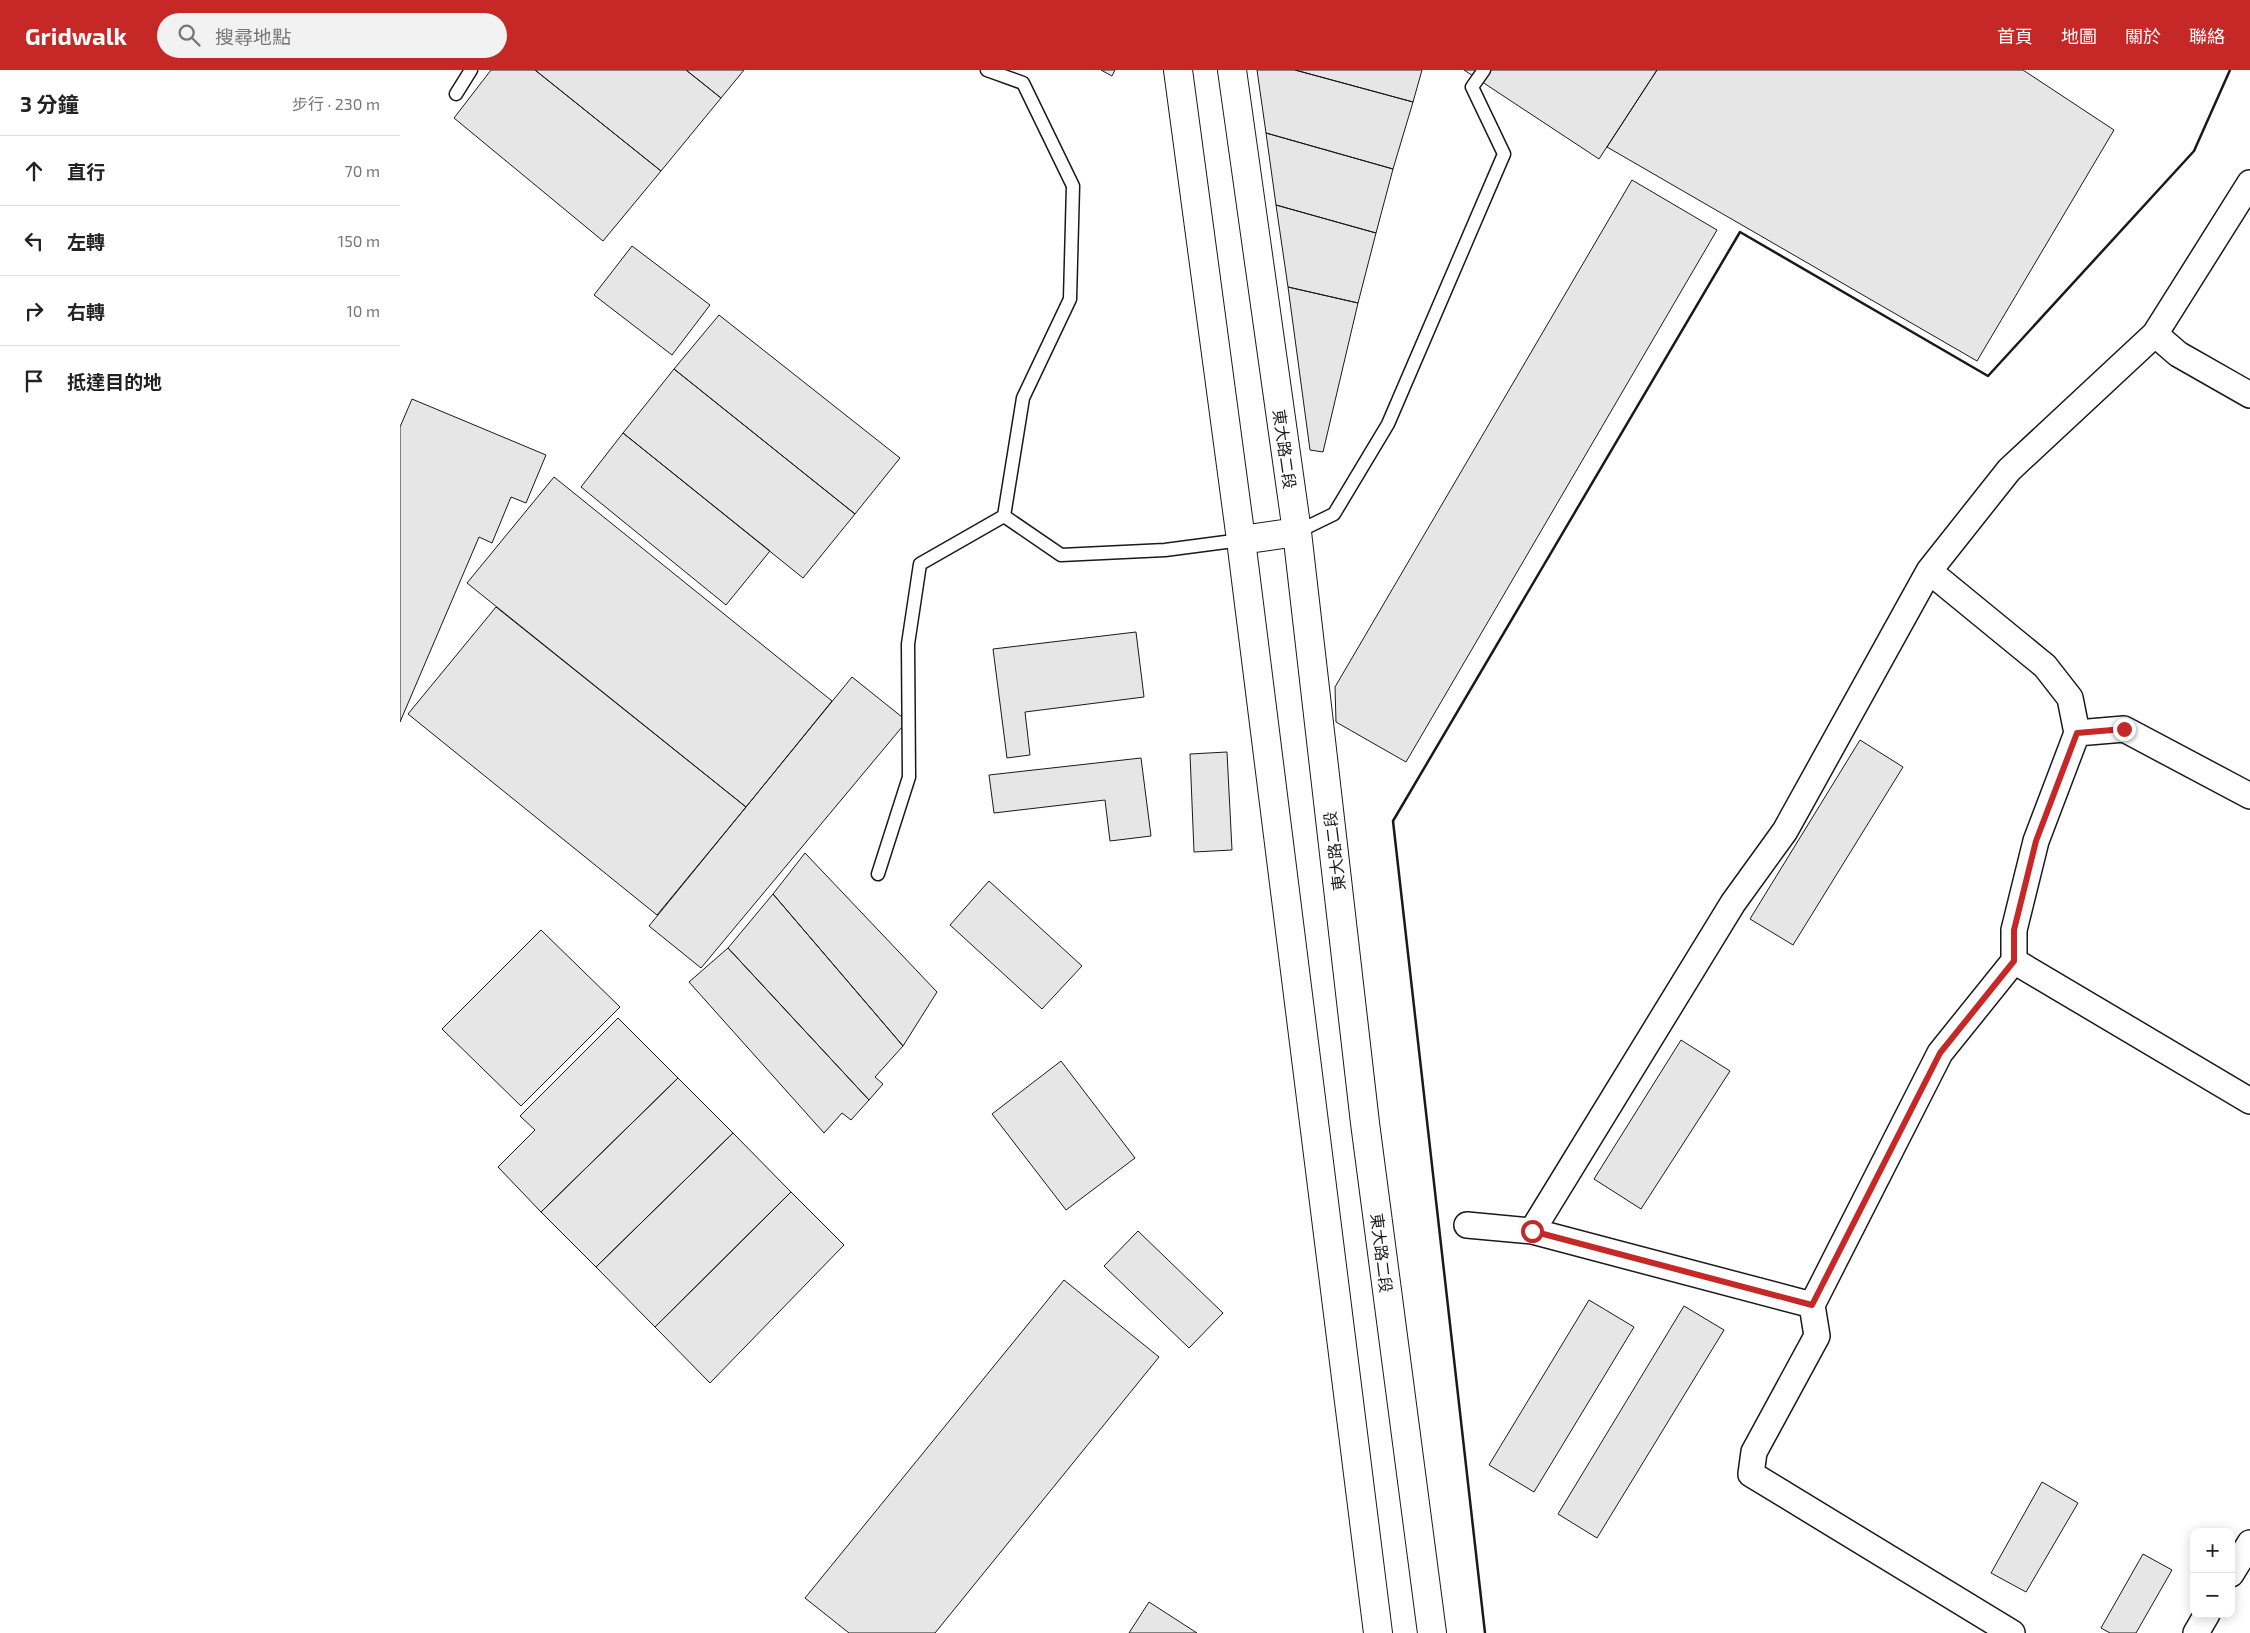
<!DOCTYPE html>
<html lang="zh-TW">
<meta charset="utf-8">
<style>
:root{--surface:#fff;--page:#f2f2f2;--text:#222;--muted:#767676;--line:#e0e0e0;--accent:#c62828}
body{margin:0;font-family:"Exo 2","Noto Sans TC",sans-serif;background:var(--page);color:var(--text)}
.controls{position:absolute;right:15px;bottom:15px;display:grid;overflow:hidden;border-radius:10px;box-shadow:0 2px 12px #0003}
.controls button{width:45px;height:45px;display:grid;place-items:center;padding:0;border:0;border-bottom:1px solid var(--line);background:var(--surface);color:var(--text);font:25px sans-serif}
.stop{position:absolute;width:15px;height:15px;margin:-11px;border:4px solid #c62828;border-radius:50%;background:#fff}
.stop.end{background:#c62828;border-color:#fff;box-shadow:0 1px 5px #0008}
.list{margin:0;padding:0;list-style:none}
h2{display:flex;justify-content:space-between;align-items:center;height:65px;margin:0;padding:0 20px;font-size:21px}
h2 small{font-size:16px;font-weight:400;color:var(--muted)}
.list li{display:grid;grid-template-columns:32px 1fr auto;gap:15px;align-items:center;box-sizing:border-box;height:70px;padding:0 20px;border-top:1px solid var(--line)}
.list b{display:block;font-size:19px;white-space:nowrap}
.list em{font-size:16px;font-style:normal;color:var(--muted)}
.icon{flex:none;width:28px;height:28px;fill:none;stroke:currentColor;stroke-width:2;stroke-linecap:round;stroke-linejoin:round}
.map{position:relative;flex:none;width:1850px;height:1563px;overflow:hidden}
header{display:flex;align-items:center;gap:30px;box-sizing:border-box;height:70px;padding:0 25px;background:var(--accent);color:#fff}
header strong{font-size:24px}
nav{display:flex;gap:28px;margin-inline-start:auto;font-size:18px}
.search{width:350px;height:45px;background:var(--page);display:flex;align-items:center;gap:12px;box-sizing:border-box;padding:0 18px;border-radius:28px;color:var(--muted);font-size:19px}
main{display:flex}
aside{flex:1;background:var(--surface)}
.map>svg:first-child{display:block}
</style>
<header>
<strong>Gridwalk</strong>
<div class="search"><svg class="icon" aria-label="search" viewBox="0 0 24 24"><circle cx="10" cy="10" r="6"/><path d="M15 15l6 6"/></svg>搜尋地點</div>
<nav><a>首頁</a><a>地圖</a><a>關於</a><a>聯絡</a></nav>
</header>
<main>
<aside>
<h2>3 分鐘<small>步行 · 230 m</small></h2>
<ul class="list">
<li><svg class="icon" aria-label="ahead" viewBox="0 0 24 24"><path d="M12 20V5M6 11l6-6 6 6"/></svg><div><b>直行</b></div><em>70 m</em></li>
<li><svg class="icon" aria-label="left" viewBox="0 0 24 24"><path d="M17 20v-9H6M10 6l-5 5 5 5"/></svg><div><b>左轉</b></div><em>150 m</em></li>
<li><svg class="icon" aria-label="right" viewBox="0 0 24 24"><path d="M7 20v-9h11M14 6l5 5-5 5"/></svg><div><b>右轉</b></div><em>10 m</em></li>
<li><svg class="icon" aria-label="arrive" viewBox="0 0 24 24"><path d="M6 21V4h12l-3 4 3 4H6"/></svg><div><b>抵達目的地</b></div></li>
</ul>
</aside>
<div class="map">
<svg width="1850" height="1563" viewBox="0 0 1850 1563">
<rect width="100%" height="100%" fill="#fff"/>
<!-- building -->
<path fill="#e6e6e6" stroke="#1a1a1a" d="M 91,0 L 135,0 L 261,101 L 203,171 L 54,48 Z
M 135,0 L 286,0 L 321,28 L 261,101 Z
M 286,0 L 344,0 L 321,28 Z
M 701,0 L 715,0 L 712,6 Z
M 857,0 L 895,0 L 1013,32 L 993,99 L 866,63 Z
M 895,0 L 1022,0 L 1013,32 Z
M 1064,0 L 1257,0 L 1199,89 Z
M 1257,0 L 1623,0 L 1714,60 L 1577,291 L 1207,77 Z
M 866,63 L 993,99 L 976,163 L 876,135 Z
M 1232,110 L 1317,160 L 1006,692 L 936,652 L 935,617 Z
M 876,135 L 976,163 L 958,233 L 888,217 Z
M 232,176 L 310,235 L 272,285 L 194,225 Z
M 888,217 L 958,233 L 923,382 L 910,380 Z
M 319,245 L 500,388 L 455,444 L 274,299 Z
M 274,299 L 455,444 L 403,508 L 223,363 Z
M 12,329 L 146,385 L 126,433 L 111,427 L 92,473 L 79,467 L 0,652 L 0,357 Z
M 223,363 L 370,481 L 326,535 L 181,417 Z
M 154,407 L 432,631 L 346,737 L 67,513 Z
M 96,537 L 346,737 L 257,845 L 8,644 Z
M 736,562 L 744,627 L 625,642 L 630,685 L 607,688 L 593,579 Z
M 452,607 L 507,651 L 301,898 L 249,856 Z
M 1460,670 L 1503,697 L 1393,875 L 1350,849 Z
M 827,682 L 832,780 L 794,782 L 790,684 Z
M 741,688 L 751,766 L 710,771 L 705,730 L 594,743 L 589,705 Z
M 405,783 L 537,922 L 503,976 L 373,824 Z
M 589,811 L 682,896 L 642,939 L 550,855 Z
M 373,824 L 503,976 L 475,1007 L 483,1014 L 469,1030 L 328,878 Z
M 141,860 L 220,937 L 121,1036 L 42,959 Z
M 328,878 L 469,1030 L 451,1050 L 442,1043 L 424,1063 L 289,912 Z
M 218,948 L 278,1008 L 141,1142 L 98,1097 L 135,1060 L 120,1046 Z
M 1281,970 L 1330,1001 L 1241,1139 L 1194,1109 Z
M 661,991 L 735,1088 L 666,1140 L 592,1044 Z
M 278,1008 L 333,1063 L 196,1197 L 141,1142 Z
M 333,1063 L 391,1122 L 255,1257 L 196,1197 Z
M 391,1122 L 444,1175 L 310,1313 L 255,1257 Z
M 738,1161 L 823,1243 L 789,1278 L 704,1196 Z
M 664,1210 L 759,1287 L 535,1563 L 449,1563 L 405,1528 Z
M 1189,1230 L 1234,1257 L 1134,1422 L 1089,1395 Z
M 1284,1236 L 1324,1260 L 1197,1468 L 1158,1444 Z
M 1642,1412 L 1678,1433 L 1626,1522 L 1591,1503 Z
M 1743,1484 L 1772,1500 L 1736,1563 L 1710,1563 L 1701,1558 Z
M 749,1532 L 797,1563 L 729,1563 Z"/>
<g fill="none" stroke-linecap="round" stroke-linejoin="round">
<!-- lane casing -->
<g stroke="#1a1a1a" stroke-width="15">
<path id="lane" d="M 587,0 L 623,13 L 673,116 L 670,229 L 623,328 L 604,446 L 661,485 L 765,480 L 841,470
M 56,24 L 71,0
M 897,462 L 934,444 L 988,354 L 1104,84 L 1072,17 L 1084,0
M 478,804 L 509,707 L 508,574 L 520,494 L 604,446"/>
</g>
<!-- street casing -->
<g stroke="#1a1a1a" stroke-width="28">
<path id="street" d="M 1755,264 L 1778,284 L 1850,325
M 1529,501 L 1645,596 L 1670,628 L 1677,663 L 1636,771 L 1614,860 L 1614,891 L 1540,983 L 1412,1235 L 1417,1266 L 1354,1382 L 1351,1404 L 1612,1563
M 1677,663 L 1724,659 L 1850,726
M 1614,891 L 1850,1031
M 1067,1155 L 1132,1161 L 1412,1235
M 1132,1161 L 1333,833 L 1385,761 L 1529,501 L 1609,400 L 1755,264 L 1850,113
M 1831,1504 L 1850,1473
M 1796,1563 L 1807,1544"/>
</g>
<!-- secondary casing -->
<g stroke="#1a1a1a" stroke-width="30">
<path id="secondary" d="M 778,0 L 841,470 L 978,1563
M 832,0 L 897,462 L 965,1053 L 1032,1563
M 841,470 L 897,462"/>
</g>
<!-- lane -->
<use href="#lane" stroke="#fff" stroke-width="12"/>
<!-- street -->
<use href="#street" stroke="#fff" stroke-width="25"/>
<!-- secondary -->
<use href="#secondary" stroke="#fff" stroke-width="28"/>
<!-- wall -->
<path stroke="#1a1a1a" stroke-width="2.5" d="M 1085,1563 L 993,751 L 1340,162 L 1588,306 L 1794,81 L 1830,0"/>
</g>
<g fill="none" stroke-linecap="round" stroke-linejoin="round">
<!-- route -->
<path stroke="#c62828" stroke-width="6" d="M 1132,1161 L 1412,1235 L 1540,983 L 1614,891 L 1614,860 L 1636,771 L 1677,663 L 1724,659"/>
</g>
<g text-anchor="middle" dominant-baseline="central" stroke-width="4" stroke-linejoin="round" paint-order="stroke">
<!-- street labels -->
<g font-size="16" fill="#1a1a1a" stroke="#fff">
<text transform="translate(885 379) rotate(82)">東大路二段</text>
<text transform="translate(934 781) rotate(-97)">東大路二段</text>
<text transform="translate(982 1183) rotate(83)">東大路二段</text>
</g>
</g>
</svg>
<div class="controls">
<button>+</button>
<button>−</button>
</div>
<div class="stop" style="left:1132px;top:1161px"></div>
<div class="stop end" style="left:1724px;top:659px"></div>
</div>
</main>
